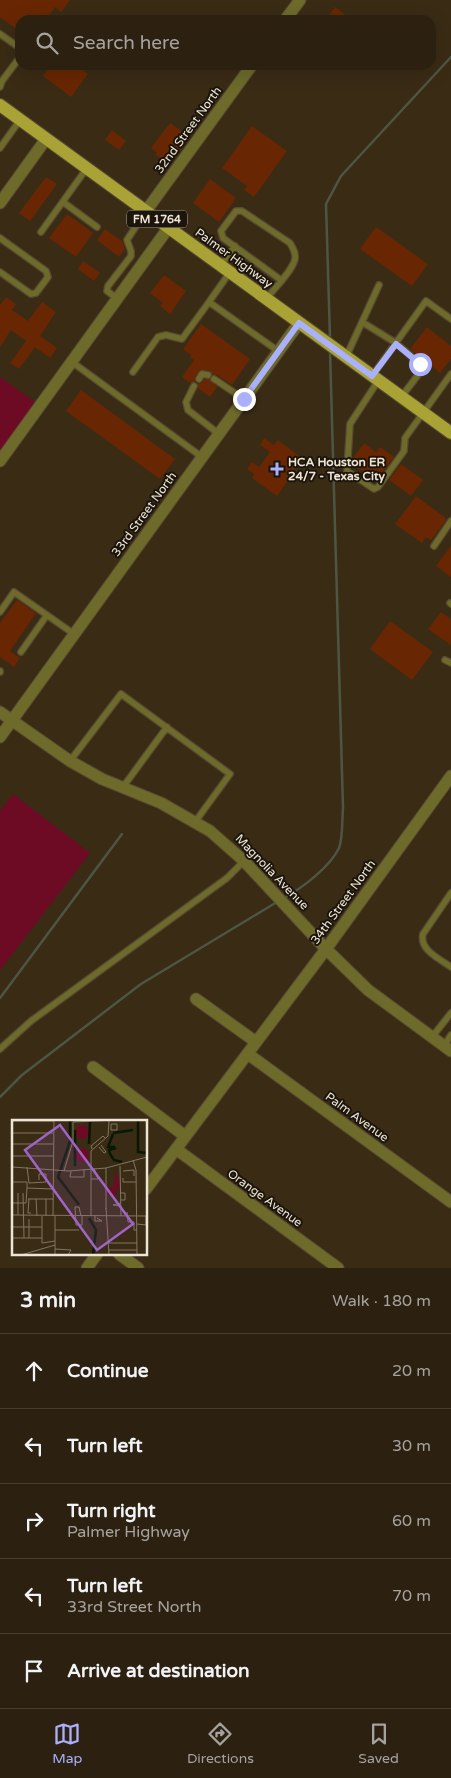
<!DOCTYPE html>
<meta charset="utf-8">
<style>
:root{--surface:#2c2010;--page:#342819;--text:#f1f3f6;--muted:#a6a39f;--line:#483e30;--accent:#aab0fb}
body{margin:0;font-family:"Varela Round",sans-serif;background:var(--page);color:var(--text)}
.stop{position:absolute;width:15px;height:15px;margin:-11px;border:4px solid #aab0fb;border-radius:50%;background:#fff}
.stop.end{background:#aab0fb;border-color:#fff;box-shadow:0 1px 5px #0008}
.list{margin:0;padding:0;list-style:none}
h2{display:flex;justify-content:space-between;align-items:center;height:65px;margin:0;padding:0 20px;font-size:21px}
h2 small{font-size:16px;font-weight:400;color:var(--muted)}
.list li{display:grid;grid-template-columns:32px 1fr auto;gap:15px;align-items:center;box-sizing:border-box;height:75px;padding:0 20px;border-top:1px solid var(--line)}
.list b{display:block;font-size:19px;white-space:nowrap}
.list p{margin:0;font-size:16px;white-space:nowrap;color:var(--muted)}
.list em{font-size:16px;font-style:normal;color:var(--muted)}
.icon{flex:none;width:28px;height:28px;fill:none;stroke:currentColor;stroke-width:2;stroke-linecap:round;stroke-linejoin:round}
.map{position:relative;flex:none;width:451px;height:1268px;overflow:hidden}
.search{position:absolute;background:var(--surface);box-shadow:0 5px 20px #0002;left:15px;right:15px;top:15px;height:55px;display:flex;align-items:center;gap:12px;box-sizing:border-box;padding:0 18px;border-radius:15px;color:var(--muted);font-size:19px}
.sheet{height:440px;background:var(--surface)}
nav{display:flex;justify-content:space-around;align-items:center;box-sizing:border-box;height:70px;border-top:1px solid var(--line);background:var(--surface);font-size:14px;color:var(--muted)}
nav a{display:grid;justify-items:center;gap:2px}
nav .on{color:var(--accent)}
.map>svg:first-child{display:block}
</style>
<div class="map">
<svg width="451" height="1268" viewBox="0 0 451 1268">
<rect width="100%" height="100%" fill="#3a2b15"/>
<!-- green -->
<path fill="#6d0b25" d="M 0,377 L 35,402 L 0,454 Z
M 13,794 L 90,853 L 0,970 L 0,811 Z"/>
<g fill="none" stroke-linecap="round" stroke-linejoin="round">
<!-- stream -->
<path stroke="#4d5642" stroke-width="2.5" d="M 330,338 L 326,204 L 341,176 L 451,57
M 284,898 C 302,888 330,867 339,848 C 343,838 342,819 343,808 L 330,351
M 0,998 L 122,834
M 0,1097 L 22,1075 L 141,984 L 277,902"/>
</g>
<!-- building -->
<path fill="#682702" d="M 0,0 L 70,0 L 61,12 L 55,7 L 46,20 L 20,20 L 20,32 L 0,17 Z
M 335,7 L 352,20 L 335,20 L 329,15 Z
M 52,65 L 75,65 L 88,74 L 71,97 L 43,76 Z
M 170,123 L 189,136 L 169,164 L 155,154 L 157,153 L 151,148 Z
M 252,126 L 287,151 L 254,197 L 244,190 L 247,186 L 222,168 Z
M 112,130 L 126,141 L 119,150 L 105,140 Z
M 46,177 L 57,184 L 30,221 L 19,213 Z
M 210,179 L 236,198 L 219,222 L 193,203 Z
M 67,214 L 93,233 L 76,257 L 49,238 Z
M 376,227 L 428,264 L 412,286 L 360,249 Z
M 105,229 L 123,242 L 125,249 L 119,257 L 97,240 Z
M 83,261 L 100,273 L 94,281 L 78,269 Z
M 164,275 L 186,291 L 170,314 L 160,306 L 163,303 L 150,293 Z
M 6,297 L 16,304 L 12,310 L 28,321 L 42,302 L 56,312 L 40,336 L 57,348 L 50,358 L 35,347 L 19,369 L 10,363 L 26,341 L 11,330 L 0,347 L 0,305 Z
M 201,324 L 250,359 L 232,385 L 217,375 L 213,375 L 209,370 L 200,370 L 195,377 L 195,382 L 190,383 L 182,377 L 194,360 L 190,357 L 191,355 L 183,349 Z
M 427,327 L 451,346 L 451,359 L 440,373 L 410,349 Z
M 204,379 L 209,379 L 217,387 L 210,397 L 198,388 L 198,383 L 202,383 Z
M 81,390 L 175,459 L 160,479 L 66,411 Z
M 264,438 L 274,445 L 278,440 L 303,459 L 277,496 L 252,478 L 254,474 L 247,469 L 252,462 L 259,467 L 270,452 L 260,445 Z
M 364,443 L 376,452 L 380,447 L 394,457 L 376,481 L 352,464 L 352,459 Z
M 401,464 L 423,480 L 411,496 L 389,480 Z
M 416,496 L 447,519 L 431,540 L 426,537 L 422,543 L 395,524 Z
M 451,546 L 451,577 L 436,566 Z
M 17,600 L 36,613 L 10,651 L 20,658 L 14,667 L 0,657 L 0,623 Z
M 441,612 L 451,619 L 451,645 L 428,629 Z
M 390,621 L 433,652 L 412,680 L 370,649 Z"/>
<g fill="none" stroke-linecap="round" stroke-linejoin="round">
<!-- service casing -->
<g stroke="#574934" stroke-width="8">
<path id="service" d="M 0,34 L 20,48
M 0,87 L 2,81 L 20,57
M 0,148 L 20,120
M 63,202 L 97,227
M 41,232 L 87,168
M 0,238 L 46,271 L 48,277 L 36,293 L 31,294 L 0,272
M 221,265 L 235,246
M 230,272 L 209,302 L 278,351
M 118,299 L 107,291 L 108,286 L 131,256 L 131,251 L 127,240 L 146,211
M 266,299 C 274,289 293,270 295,259 C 296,253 293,248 290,243 L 242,211 L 236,211 L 221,231 L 223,238 L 281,280
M 362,322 L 396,343 L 420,364 L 421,371 L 402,396
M 346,357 L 379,285
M 72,362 L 202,457
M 133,372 L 158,337 L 166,335 L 182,339 L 209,302
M 372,376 L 426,301 L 451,319
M 199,379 L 202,374 L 208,375
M 214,379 L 244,399
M 378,381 L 350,424 L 347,471 L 374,489 L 378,487 L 404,451 L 405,438 L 451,374
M 194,386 L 186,402 L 188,410 L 219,434
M 434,546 L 451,521
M 450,603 L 451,604
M 0,612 L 14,592 L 74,634
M 21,652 L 47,615
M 445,660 L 451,663
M 0,671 L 0,672
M 70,761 L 121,694 L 230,774 L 195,822
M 123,787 L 167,727
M 451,893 L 423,934 C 419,950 440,959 451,967
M 432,1037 L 451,1013
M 444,1046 L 451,1035
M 0,1049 L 31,1021 L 227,878 L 244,861"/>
</g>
<!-- minor casing -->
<g stroke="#574934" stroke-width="13">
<path id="minor" d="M 285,20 L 300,0
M 0,203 L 46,139
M 146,211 L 252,65
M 0,461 L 169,227
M 0,712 L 70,761 L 102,779 L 161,803 L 210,831 L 244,861 L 326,949 L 368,990 L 451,1051
M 0,737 L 299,323
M 196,999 L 256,1042
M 248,1054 L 451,1202
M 93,1067 L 185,1136
M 176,1149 L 338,1268
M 146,1189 L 326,949 L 451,776
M 119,1254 L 138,1268
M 87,1268 L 97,1254"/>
</g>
<!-- primary casing -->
<g stroke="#574934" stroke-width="14">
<path id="primary" d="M 0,105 L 451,433"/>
</g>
<!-- service -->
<use href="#service" stroke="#6d6a2a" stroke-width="5.5"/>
<!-- minor -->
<use href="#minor" stroke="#6d6a2a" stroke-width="11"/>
<!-- primary -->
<use href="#primary" stroke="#a9a336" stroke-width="12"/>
</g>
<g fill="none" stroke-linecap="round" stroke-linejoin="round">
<!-- route -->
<path stroke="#aab0fb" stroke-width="6" d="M 244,399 L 299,323 L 372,376 L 396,344 L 420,364"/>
</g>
<!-- markers -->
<path fill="#aab0fb" stroke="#1c150b" stroke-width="2" d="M274.5 461.5h5v5h5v5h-5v5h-5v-5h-5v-5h5z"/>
<g text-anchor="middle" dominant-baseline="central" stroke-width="4" stroke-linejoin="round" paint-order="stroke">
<!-- shield labels -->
<rect fill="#1c150b" stroke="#b0a79a" stroke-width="1" x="127" y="210.5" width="60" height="17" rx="4"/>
<g font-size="11" font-weight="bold" fill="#efe5d7">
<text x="157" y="219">FM 1764</text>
</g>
<!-- street labels -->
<g font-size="12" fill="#efe5d7" stroke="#1c150b">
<text transform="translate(188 130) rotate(-54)">32nd Street North</text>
<text transform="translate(234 258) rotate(36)">Palmer Highway</text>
<text transform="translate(144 514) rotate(-54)">33rd Street North</text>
<text transform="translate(272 872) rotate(46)">Magnolia Avenue</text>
<text transform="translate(343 902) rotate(-54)">34th Street North</text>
<text transform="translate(357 1117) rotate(36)">Palm Avenue</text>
<text transform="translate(265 1198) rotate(36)">Orange Avenue</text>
</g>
<!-- poi labels -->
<g font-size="12" font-weight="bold" fill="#efe5d7" stroke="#1c150b" text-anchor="start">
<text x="288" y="462">HCA Houston ER<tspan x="288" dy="14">24/7 - Texas City</tspan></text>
</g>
</g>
<!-- overview -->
<g transform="translate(12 1120)">
<rect width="135" height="135" fill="#3a2b15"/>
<path d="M63 12a7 7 0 1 1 14 0a7 7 0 1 1-14 0ZM63 35a7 7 0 1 1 14 0a7 7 0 1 1-14 0ZM 104,50 L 108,68 L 105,69 L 104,75 L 95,75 L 95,68 L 101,67 Z" fill="#6d0b25"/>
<path fill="none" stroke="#081902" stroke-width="2.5" d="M 58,0 L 58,21 L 46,57 L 67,85M 126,0 L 126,32 L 135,33M 63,10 L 63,46M 101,13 L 121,10M 101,14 L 96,27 L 103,27M 77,24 L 78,2M 104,28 L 97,30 L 98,34 L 102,40 L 110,42M 77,98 L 84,110 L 81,135"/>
<path fill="none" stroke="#827563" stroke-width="1" d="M 0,1 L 42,1M 99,4 L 105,4 L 105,10 L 99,10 ZM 0,13 L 41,13M 0,24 L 41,24M 87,27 L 92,33 L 94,32 L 89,25M 80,29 L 79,26 L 91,16 L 93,18M 0,36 L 41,36M 121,40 L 124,50 L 125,135M 108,46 L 109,96M 0,47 L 57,51 L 94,48 L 135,37M 15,47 L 17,63 L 34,62 L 34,54 L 27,54 L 27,60M 94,48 L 94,89M 52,51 L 61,21 L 61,2 L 105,0M 59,51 L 58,57 L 72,57 L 72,49M 111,51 L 122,50 L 122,56M 111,58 L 111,62 L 124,62M 79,59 L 86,59 L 82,48M 0,62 L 15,62 L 15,68 L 14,83 L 0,83 L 0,76M 15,68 L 41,69M 11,73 L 12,118M 16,79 L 41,79M 17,79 L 16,93 L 19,93M 24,79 L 25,96M 34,79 L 34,96M 109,80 L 113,80 L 113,73 L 109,73M 109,83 L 101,85 L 109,86M 94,88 L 97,135M 115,92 L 116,102 L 122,102 L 122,110 L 125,110M 0,95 L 135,96M 6,95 L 6,73M 41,96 L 42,0M 43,96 L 43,135M 69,96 L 67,87 L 63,87 L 64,105 L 70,105 L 70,96M 79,96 L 79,31 L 96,16 L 97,1M 83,96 L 83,101 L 90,101 L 85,98M 125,104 L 134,105 L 134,96M 0,107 L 30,107M 43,110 L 67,110M 0,118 L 30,118 L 30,96M 17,118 L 17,99M 30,118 L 30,123 L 43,121M 97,123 L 125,123M 43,129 L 59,130 L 56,135M 97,130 L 125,130M 9,135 L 43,125"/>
<path fill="#9e64c6" fill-opacity="0.15" stroke="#9e64c6" stroke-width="2.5" d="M 48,5 L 121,104 L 85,130 L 13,30 Z"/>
<rect width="135" height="135" fill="none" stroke="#efe5d7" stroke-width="2.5"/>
</g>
</svg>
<div class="stop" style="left:420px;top:364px"></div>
<div class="stop end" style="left:244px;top:399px"></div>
<div class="search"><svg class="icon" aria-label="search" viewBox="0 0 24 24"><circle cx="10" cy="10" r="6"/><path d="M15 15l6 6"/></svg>Search here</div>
</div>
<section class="sheet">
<h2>3 min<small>Walk · 180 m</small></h2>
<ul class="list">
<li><svg class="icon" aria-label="ahead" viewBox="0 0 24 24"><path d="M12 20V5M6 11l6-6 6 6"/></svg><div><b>Continue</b></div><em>20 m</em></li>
<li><svg class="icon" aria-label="left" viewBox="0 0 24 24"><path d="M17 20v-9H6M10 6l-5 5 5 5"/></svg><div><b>Turn left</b></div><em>30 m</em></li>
<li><svg class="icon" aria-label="right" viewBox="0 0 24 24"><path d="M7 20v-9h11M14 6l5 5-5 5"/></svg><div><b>Turn right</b><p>Palmer Highway</p></div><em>60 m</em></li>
<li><svg class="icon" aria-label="left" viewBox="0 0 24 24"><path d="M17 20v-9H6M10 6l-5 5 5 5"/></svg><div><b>Turn left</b><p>33rd Street North</p></div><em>70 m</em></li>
<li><svg class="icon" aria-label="arrive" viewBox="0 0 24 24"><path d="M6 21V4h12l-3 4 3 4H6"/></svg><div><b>Arrive at destination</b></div></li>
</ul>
</section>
<nav>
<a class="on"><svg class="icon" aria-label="map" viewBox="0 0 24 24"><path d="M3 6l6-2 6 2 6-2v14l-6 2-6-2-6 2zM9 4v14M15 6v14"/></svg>Map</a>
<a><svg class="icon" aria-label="directions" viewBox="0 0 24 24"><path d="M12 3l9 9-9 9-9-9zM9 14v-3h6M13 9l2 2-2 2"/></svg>Directions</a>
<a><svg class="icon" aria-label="saved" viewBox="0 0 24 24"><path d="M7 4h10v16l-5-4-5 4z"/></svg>Saved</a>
</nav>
